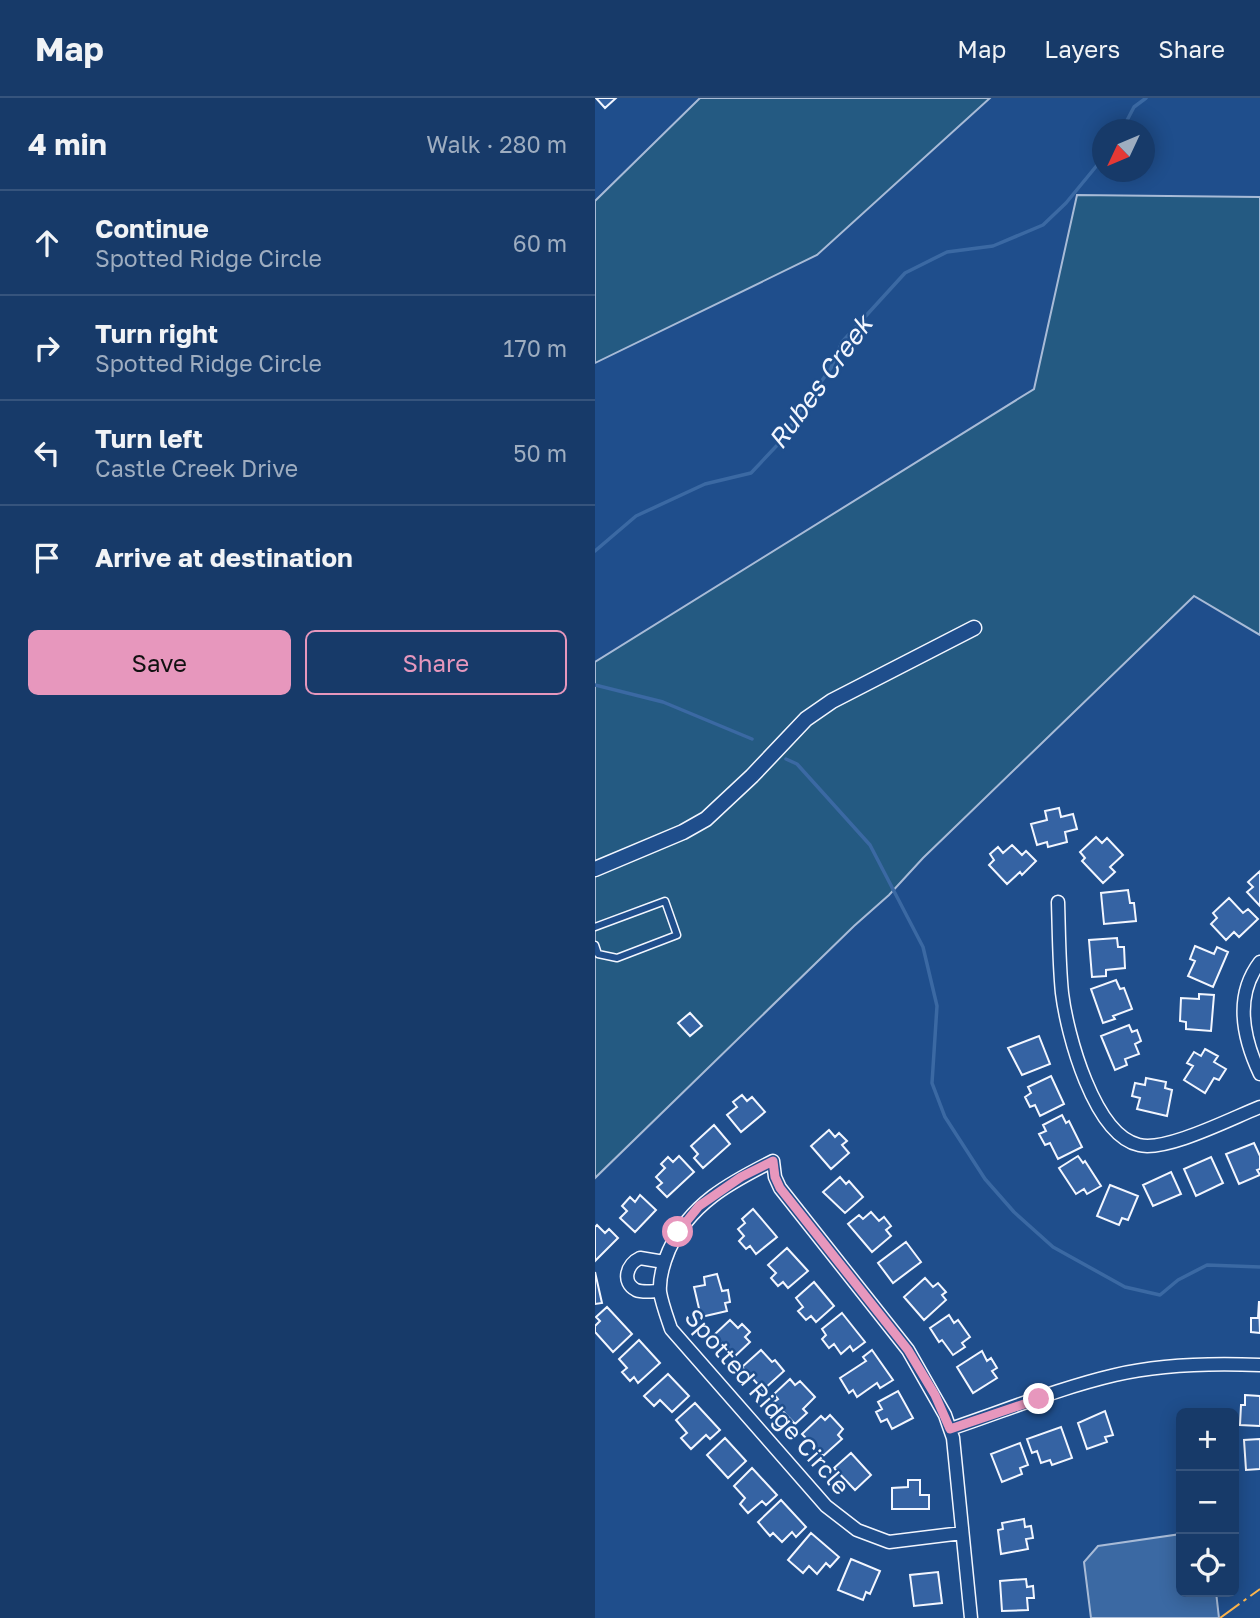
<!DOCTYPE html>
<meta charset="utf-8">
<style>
:root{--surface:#173a69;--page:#244571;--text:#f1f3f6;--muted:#9eadc0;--line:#36547d;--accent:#e797bd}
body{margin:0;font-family:"Golos Text",sans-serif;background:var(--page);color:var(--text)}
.controls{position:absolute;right:21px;bottom:21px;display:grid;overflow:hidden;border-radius:10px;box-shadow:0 4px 18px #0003}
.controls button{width:63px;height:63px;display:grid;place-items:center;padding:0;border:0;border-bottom:2px solid var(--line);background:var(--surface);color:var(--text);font:35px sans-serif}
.compass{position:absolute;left:497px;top:21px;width:63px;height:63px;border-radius:50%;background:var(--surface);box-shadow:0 4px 18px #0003;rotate:226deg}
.stop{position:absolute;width:21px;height:21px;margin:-16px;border:5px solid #e797bd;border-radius:50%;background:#fff}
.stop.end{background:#e797bd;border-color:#fff;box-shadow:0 2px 7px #0008}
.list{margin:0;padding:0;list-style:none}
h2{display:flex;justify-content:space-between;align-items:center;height:91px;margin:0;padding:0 28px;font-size:30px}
h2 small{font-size:23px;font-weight:400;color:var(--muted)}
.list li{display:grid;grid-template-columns:46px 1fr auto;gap:21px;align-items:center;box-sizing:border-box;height:105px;padding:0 28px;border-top:2px solid var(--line)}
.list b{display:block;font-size:26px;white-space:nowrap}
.list p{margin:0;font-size:23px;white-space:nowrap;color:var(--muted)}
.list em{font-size:23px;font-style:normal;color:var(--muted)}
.actions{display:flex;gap:14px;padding:21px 28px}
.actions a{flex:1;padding:16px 0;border:2px solid var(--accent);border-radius:10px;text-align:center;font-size:24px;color:var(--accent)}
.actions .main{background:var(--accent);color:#111}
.icon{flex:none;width:38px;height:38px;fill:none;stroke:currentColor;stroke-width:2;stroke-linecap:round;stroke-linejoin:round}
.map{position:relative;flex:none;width:665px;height:1520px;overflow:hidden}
header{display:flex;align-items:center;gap:42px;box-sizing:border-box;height:98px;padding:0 35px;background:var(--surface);border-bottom:2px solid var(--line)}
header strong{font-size:33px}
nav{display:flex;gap:38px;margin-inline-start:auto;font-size:24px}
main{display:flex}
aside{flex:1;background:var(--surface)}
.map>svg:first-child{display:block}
</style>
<header>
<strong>Map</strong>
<nav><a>Map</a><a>Layers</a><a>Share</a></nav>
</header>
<main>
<aside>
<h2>4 min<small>Walk · 280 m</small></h2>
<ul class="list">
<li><svg class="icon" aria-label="ahead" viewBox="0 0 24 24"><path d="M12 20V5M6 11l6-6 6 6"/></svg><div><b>Continue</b><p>Spotted Ridge Circle</p></div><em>60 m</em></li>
<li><svg class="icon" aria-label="right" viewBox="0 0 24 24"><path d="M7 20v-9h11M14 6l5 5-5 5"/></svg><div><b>Turn right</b><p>Spotted Ridge Circle</p></div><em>170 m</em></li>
<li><svg class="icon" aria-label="left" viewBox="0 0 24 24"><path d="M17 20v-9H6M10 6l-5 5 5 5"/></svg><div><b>Turn left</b><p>Castle Creek Drive</p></div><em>50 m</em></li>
<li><svg class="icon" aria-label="arrive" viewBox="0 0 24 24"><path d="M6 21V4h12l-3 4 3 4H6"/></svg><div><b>Arrive at destination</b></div></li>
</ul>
<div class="actions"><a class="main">Save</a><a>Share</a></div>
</aside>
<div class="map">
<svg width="665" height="1520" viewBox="0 0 665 1520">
<rect width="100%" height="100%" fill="#1f4e8c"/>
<!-- green -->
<path fill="#245a82" stroke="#a8bbd7" stroke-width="2" d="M 105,0 L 395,0 L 222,157 L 0,265 L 0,103 Z
M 482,97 L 665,99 L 665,537 L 599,498 L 328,760 L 294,797 L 259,828 L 0,1080 L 0,564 L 439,291 Z"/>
<!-- water -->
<path fill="#3b69a3" stroke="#a8bbd7" stroke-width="2" d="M 586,1436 L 586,1494 L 621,1494 L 624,1520 L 496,1520 L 489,1464 L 503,1448 Z"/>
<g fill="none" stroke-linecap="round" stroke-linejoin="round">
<!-- stream -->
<path stroke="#3b69a3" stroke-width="3.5" d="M 527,32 L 539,9 L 551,0
M 0,453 L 41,418 L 110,386 L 156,375 L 188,341 L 207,310 L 236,270 L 247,244 L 310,175 L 352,154 L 398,148 L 448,127 L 471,105 L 508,60
M 0,587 L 68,604 L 157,641
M 191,661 L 202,666 L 275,747 L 328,849 L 342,908 L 337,985 L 350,1019 L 390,1081 L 419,1114 L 458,1149 L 530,1189 L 565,1197 L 583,1182 L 612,1167 L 665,1169"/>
</g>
<!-- building -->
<path fill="#3563a3" stroke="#f2f6ff" stroke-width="2" d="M 1,0 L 21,0 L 10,10 Z
M 464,710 L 466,719 L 478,716 L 482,731 L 470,734 L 472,744 L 453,749 L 452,744 L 442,747 L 436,726 L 452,722 L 450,713 Z
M 501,739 L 507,745 L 512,740 L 528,757 L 515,769 L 520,774 L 508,785 L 487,763 L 490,760 L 485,754 Z
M 417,747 L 427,757 L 431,753 L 441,763 L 427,777 L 425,774 L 412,786 L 394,767 L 399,762 L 395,756 L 403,749 L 408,755 Z
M 665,773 L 665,808 L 652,794 L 658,789 L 653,784 Z
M 533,792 L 535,805 L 539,805 L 541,823 L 509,826 L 506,795 Z
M 634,800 L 648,815 L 653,811 L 663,821 L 644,839 L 639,834 L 631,842 L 616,826 L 622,820 L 618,815 Z
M 522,840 L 523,849 L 529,849 L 530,870 L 511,872 L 511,878 L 497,879 L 494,842 Z
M 600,848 L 619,856 L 622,849 L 633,854 L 618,889 L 593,878 L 600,863 L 595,861 Z
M 521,882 L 525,891 L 529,890 L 537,911 L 518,918 L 520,921 L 508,925 L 496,891 Z
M 604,896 L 619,897 L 616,933 L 591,931 L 591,924 L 585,923 L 586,900 L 604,901 Z
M 95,915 L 107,928 L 95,938 L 83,925 Z
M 534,927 L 537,934 L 542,932 L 546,943 L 540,946 L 544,956 L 530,961 L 532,967 L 520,972 L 506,938 Z
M 444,938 L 455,966 L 427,977 L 413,950 Z
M 610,951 L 623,958 L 619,964 L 631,971 L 624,982 L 619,980 L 610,995 L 589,982 L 598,968 L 592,965 L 599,954 L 606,958 Z
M 456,978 L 469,1006 L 445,1018 L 440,1007 L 435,1009 L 430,999 L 436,995 L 433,989 Z
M 551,980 L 571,984 L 570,990 L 577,992 L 572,1018 L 542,1011 L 545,1000 L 537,998 L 540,985 L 550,987 Z
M 147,997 L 152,1003 L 157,999 L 170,1014 L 146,1034 L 132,1017 L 142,1009 L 138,1004 Z
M 467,1017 L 471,1025 L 474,1023 L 487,1049 L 463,1061 L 455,1045 L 450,1047 L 444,1036 L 451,1033 L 448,1027 Z
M 119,1027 L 135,1046 L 108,1070 L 99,1060 L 103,1056 L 96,1048 Z
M 234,1032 L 240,1039 L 244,1035 L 252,1043 L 247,1047 L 254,1055 L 236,1071 L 216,1048 Z
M 659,1045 L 665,1058 L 665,1071 L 662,1072 L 665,1077 L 644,1086 L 631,1056 Z
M 84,1058 L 99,1074 L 72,1099 L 62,1089 L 67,1085 L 61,1079 L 70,1070 L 66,1066 L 73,1059 L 78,1064 Z
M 483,1058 L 488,1065 L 490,1063 L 506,1088 L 492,1096 L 489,1091 L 481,1096 L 464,1070 Z
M 616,1059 L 628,1085 L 601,1098 L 589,1071 Z
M 576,1074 L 586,1096 L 558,1108 L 548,1087 Z
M 245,1079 L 251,1086 L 254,1083 L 268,1099 L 250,1115 L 228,1094 Z
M 515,1087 L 543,1098 L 533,1122 L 527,1120 L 524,1127 L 502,1118 Z
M 45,1097 L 61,1112 L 40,1134 L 25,1120 L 32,1113 L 27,1108 L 35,1099 L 40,1104 Z
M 158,1111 L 182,1139 L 161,1156 L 155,1148 L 151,1151 L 144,1143 L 149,1138 L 143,1131 L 150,1125 L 147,1121 Z
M 276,1114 L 284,1123 L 289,1119 L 296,1128 L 291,1132 L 296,1138 L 277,1154 L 253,1126 L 264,1117 L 268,1121 Z
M 2,1127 L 10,1135 L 14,1131 L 23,1140 L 0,1163 L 0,1129 Z
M 311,1144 L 326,1164 L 298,1185 L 283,1165 Z
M 192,1150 L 213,1173 L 193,1190 L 188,1184 L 183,1188 L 176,1180 L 181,1175 L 173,1167 Z
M 0,1174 L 7,1205 L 0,1206 Z
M 122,1176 L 127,1193 L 133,1192 L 135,1204 L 130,1205 L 132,1213 L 106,1219 L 99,1189 L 110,1187 L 109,1179 Z
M 330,1180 L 338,1189 L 343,1185 L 351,1194 L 347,1197 L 351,1202 L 329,1222 L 309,1199 Z
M 219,1184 L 239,1208 L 221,1224 L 216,1218 L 211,1222 L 203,1213 L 208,1209 L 201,1200 Z
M 664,1203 L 665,1235 L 656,1234 L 656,1220 L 663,1220 Z
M 12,1209 L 37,1236 L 18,1254 L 0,1234 L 0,1228 L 5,1223 L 1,1219 Z
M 247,1215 L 270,1244 L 258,1253 L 255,1248 L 246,1256 L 239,1246 L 234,1250 L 227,1241 L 231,1237 L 227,1231 Z
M 354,1217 L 359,1225 L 363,1222 L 375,1239 L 367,1245 L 370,1249 L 358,1257 L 347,1242 L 344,1244 L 335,1230 Z
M 135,1222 L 143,1230 L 147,1226 L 155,1234 L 150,1239 L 155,1244 L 139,1259 L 119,1237 Z
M 44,1242 L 65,1265 L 43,1285 L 39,1279 L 35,1283 L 27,1274 L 32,1270 L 24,1261 Z
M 166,1252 L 177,1264 L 180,1262 L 189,1273 L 168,1292 L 147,1269 Z
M 277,1252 L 298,1282 L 285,1290 L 282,1285 L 262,1299 L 258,1292 L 254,1295 L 245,1280 L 271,1263 L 268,1259 Z
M 387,1253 L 392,1263 L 396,1260 L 402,1270 L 397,1273 L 402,1280 L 378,1295 L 362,1269 Z
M 73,1276 L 94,1298 L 77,1314 L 65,1302 L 59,1308 L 49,1298 Z
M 195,1281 L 200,1287 L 205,1283 L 220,1299 L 208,1311 L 212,1315 L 200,1326 L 179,1304 L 183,1301 L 179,1296 Z
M 303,1293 L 318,1320 L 297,1331 L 292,1321 L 286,1324 L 281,1314 L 287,1311 L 283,1304 Z
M 650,1297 L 665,1298 L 665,1328 L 645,1327 L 646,1307 L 650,1307 Z
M 100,1305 L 125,1332 L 115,1341 L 111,1337 L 96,1351 L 86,1340 L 92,1335 L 81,1322 Z
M 510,1313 L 518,1337 L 510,1339 L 512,1344 L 492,1351 L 483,1325 Z
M 235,1317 L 248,1331 L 243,1337 L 247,1341 L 228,1358 L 207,1336 L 226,1318 L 230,1322 Z
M 466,1329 L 477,1360 L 457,1367 L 455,1362 L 446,1365 L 442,1353 L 437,1355 L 432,1341 Z
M 130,1340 L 151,1363 L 133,1380 L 112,1357 Z
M 665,1341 L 665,1371 L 651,1372 L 649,1342 Z
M 425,1345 L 433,1367 L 425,1370 L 427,1376 L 407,1384 L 396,1356 Z
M 256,1355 L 276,1377 L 260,1392 L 239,1370 Z
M 157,1370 L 182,1397 L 171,1407 L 167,1403 L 153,1415 L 145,1406 L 150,1400 L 139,1388 Z
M 313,1382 L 325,1382 L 325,1397 L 334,1397 L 334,1411 L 297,1411 L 297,1390 L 313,1389 Z
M 186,1402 L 211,1429 L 201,1439 L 197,1434 L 187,1444 L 178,1435 L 175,1438 L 163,1424 Z
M 429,1421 L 430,1429 L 436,1428 L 438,1440 L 431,1441 L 433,1451 L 406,1456 L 403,1432 L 408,1431 L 407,1425 Z
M 216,1435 L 244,1459 L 235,1469 L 231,1465 L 222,1476 L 214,1468 L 208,1475 L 193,1462 Z
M 256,1461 L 285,1473 L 275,1496 L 271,1494 L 268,1502 L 243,1492 Z
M 343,1474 L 347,1505 L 319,1508 L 315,1477 Z
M 431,1481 L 432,1489 L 438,1488 L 439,1500 L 432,1500 L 433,1512 L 407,1513 L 405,1483 Z"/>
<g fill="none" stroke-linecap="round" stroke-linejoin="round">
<!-- service casing -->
<g stroke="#f2f6ff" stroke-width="9">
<path id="service" d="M 0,829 L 70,803 L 82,837 L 22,860 L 3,856 L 0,847"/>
</g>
<!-- minor casing -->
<g stroke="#f2f6ff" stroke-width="15">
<path id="minor" d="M 463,804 C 464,835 464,865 467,895 C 472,936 499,1037 544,1047 C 571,1054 637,1020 665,1009
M 665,864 C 639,898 648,940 665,976
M 65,1193 C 58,1193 48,1195 41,1192 C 26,1184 32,1166 45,1160 L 69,1164
M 355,1331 C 409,1313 464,1290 520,1277 C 566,1266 617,1265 665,1267
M 367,1435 L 294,1444 L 262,1432 L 231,1408 L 76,1231 C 72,1219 67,1206 65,1194 C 64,1181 69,1164 74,1152 C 95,1106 134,1085 178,1063 L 180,1079 L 185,1090 L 313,1252 L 350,1317 L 358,1340 L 376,1520"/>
</g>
<!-- tertiary casing -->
<g stroke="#f2f6ff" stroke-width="17">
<path id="tertiary" d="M 0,771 L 88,734 L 111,721 L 157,678 L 211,621 L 237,603 L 379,530"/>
</g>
<!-- service -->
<use href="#service" stroke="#1f4e8c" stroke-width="6"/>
<!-- minor -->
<use href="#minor" stroke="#1f4e8c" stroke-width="12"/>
<!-- tertiary -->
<use href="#tertiary" stroke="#1f4e8c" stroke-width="14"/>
<!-- power -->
<path stroke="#ffb74d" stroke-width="2" stroke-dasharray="24 5 3.5 5" stroke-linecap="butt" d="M 625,1520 L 665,1491"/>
</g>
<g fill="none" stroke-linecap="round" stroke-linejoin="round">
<!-- route -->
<path stroke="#e797bd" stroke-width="9" d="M 83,1134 L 104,1108 L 146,1079 L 178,1063 L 180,1079 L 185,1090 L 313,1252 L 340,1297 L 355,1331 L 444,1301"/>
</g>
<g text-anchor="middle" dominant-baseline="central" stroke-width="5" stroke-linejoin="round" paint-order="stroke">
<!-- street labels -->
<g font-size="24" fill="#f2f6ff" stroke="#1f4e8c">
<text transform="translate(173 1303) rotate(49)">Spotted Ridge Circle</text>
</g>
<!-- water labels -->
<g font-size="26" font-style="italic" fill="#f2f6ff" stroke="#1f4e8c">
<text transform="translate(225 284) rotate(-54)">Rubes Creek</text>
</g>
</g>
</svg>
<div class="controls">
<button>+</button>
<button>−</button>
<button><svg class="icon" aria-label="locate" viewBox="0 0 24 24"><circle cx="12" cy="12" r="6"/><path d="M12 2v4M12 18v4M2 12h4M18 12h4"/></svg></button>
</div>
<svg class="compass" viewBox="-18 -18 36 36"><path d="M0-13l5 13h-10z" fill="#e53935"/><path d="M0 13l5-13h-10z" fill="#9eadc0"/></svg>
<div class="stop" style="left:83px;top:1134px"></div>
<div class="stop end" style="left:444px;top:1301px"></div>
</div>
</main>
